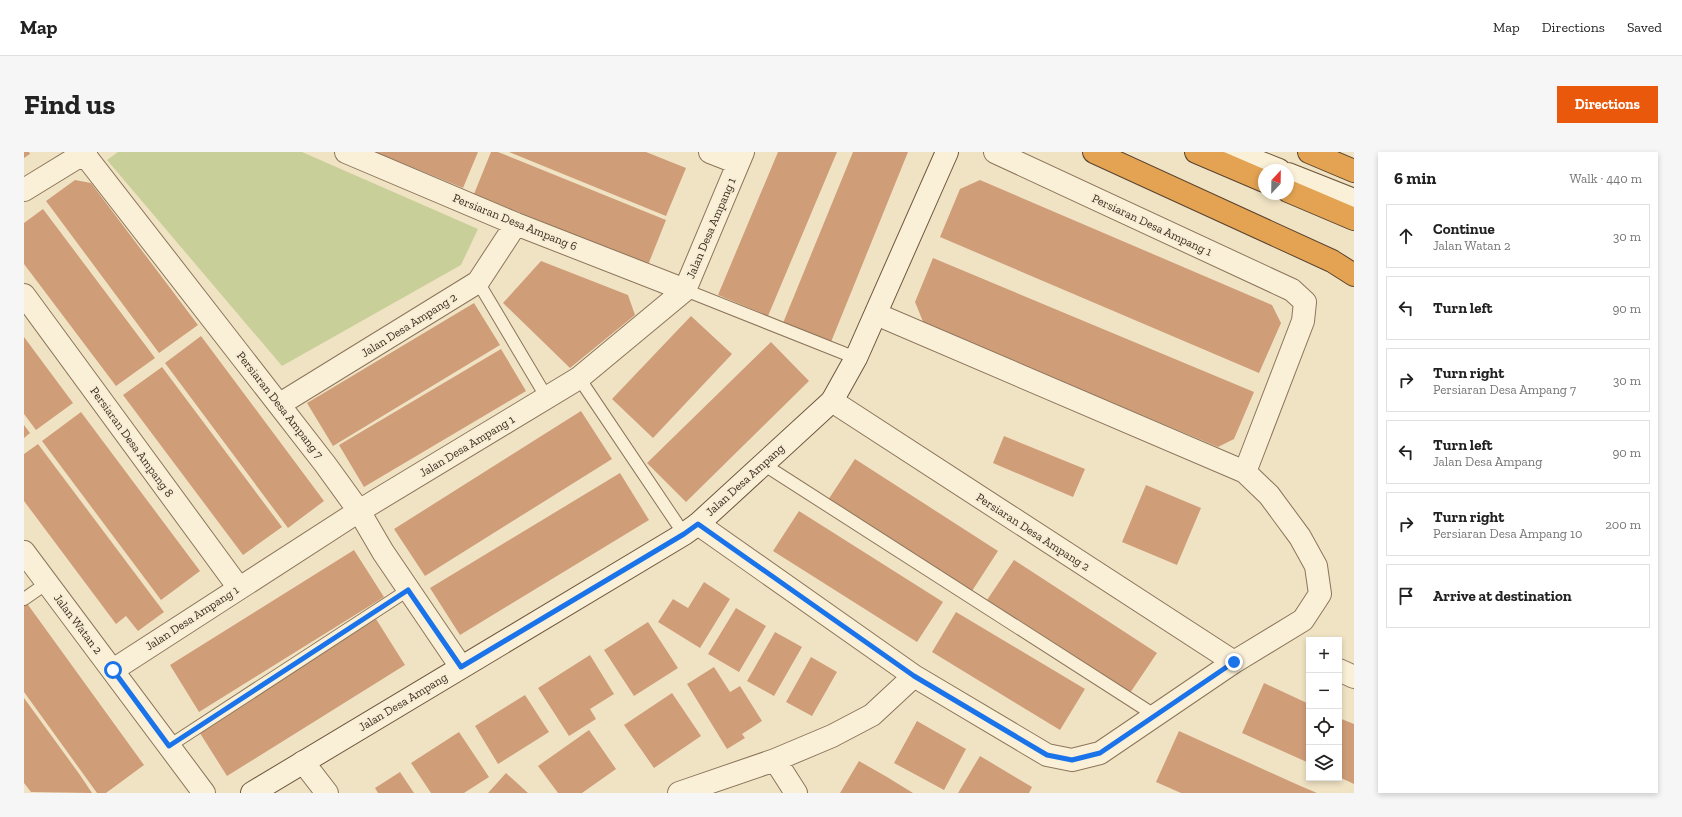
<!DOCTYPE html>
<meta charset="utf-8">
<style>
:root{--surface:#fff;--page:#f6f6f6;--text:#222;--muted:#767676;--line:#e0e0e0;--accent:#ea580c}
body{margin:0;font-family:"Zilla Slab",serif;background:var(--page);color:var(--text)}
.controls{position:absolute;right:12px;bottom:12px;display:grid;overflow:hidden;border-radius:0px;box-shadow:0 2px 6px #0003}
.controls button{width:36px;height:36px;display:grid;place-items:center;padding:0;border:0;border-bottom:1px solid var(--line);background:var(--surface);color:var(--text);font:20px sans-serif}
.compass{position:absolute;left:1234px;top:12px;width:36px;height:36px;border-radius:50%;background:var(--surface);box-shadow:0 2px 6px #0003;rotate:22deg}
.stop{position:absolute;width:12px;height:12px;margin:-9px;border:3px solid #1a73e8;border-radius:50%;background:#fff}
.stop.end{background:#1a73e8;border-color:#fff;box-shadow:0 1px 4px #0008}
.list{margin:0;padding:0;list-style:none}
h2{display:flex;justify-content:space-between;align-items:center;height:52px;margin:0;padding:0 16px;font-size:17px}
h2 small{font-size:13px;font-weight:400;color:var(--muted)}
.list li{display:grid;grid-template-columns:26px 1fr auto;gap:12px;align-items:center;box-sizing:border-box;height:64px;margin:0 8px 8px;padding:0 8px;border:1px solid var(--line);border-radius:0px}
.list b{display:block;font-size:15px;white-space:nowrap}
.list p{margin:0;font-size:13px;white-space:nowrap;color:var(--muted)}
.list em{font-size:13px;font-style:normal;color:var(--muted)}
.icon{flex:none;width:22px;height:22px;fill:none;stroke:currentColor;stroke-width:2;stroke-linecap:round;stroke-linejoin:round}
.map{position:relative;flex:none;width:1330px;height:641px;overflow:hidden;border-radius:0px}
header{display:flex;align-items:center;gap:24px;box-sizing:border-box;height:56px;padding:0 20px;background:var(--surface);border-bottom:1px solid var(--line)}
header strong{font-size:19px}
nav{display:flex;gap:22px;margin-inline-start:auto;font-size:14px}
.intro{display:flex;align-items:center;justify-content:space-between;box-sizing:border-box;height:96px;padding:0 24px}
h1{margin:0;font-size:28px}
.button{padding:10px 18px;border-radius:0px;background:var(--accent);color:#fff;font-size:14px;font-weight:700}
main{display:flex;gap:24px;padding:0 24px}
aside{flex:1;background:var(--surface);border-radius:0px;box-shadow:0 2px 6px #0003}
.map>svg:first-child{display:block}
</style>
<header>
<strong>Map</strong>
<nav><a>Map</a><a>Directions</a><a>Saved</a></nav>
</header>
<div class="intro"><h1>Find us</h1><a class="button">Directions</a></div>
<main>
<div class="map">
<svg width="1330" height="641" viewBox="0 0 1330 641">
<rect width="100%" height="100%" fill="#f0e3c4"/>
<!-- green -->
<path fill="#c9cf98" d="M 94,0 L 278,0 L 454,77 L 437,113 L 258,214 L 83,8 Z"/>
<!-- building -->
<path fill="#d09d79" d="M 0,0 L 5,0 L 6,2 L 0,6 Z
M 351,0 L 454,0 L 439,36 Z
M 467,0 L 474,0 L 642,68 L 624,113 L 450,42 Z
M 485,0 L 622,0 L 662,16 L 642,64 Z
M 754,0 L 813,0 L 744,164 L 694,143 Z
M 829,0 L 884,0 L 807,190 L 759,171 Z
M 51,28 L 67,31 L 174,173 L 135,201 L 22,49 Z
M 956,28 L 1248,153 L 1257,171 L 1235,221 L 916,85 L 936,37 Z
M 19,57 L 131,206 L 92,234 L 0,112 L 0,71 Z
M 909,106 L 1230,240 L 1210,287 L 1194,295 L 900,172 L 891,150 Z
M 517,109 L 604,143 L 611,163 L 546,216 L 479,151 Z
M 450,151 L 476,193 L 309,294 L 283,251 Z
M 667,164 L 708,202 L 629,286 L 588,247 Z
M 177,184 L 300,349 L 264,376 L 141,211 Z
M 0,185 L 49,251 L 12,278 L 0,262 Z
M 747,190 L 785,229 L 662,350 L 623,311 Z
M 477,197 L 502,239 L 340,335 L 315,293 Z
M 138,215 L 258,375 L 219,403 L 99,243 Z
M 557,259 L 588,307 L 401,424 L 370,377 Z
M 57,260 L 176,419 L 137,448 L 18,289 Z
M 0,273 L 6,281 L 0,286 Z
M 980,284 L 1061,317 L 1049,345 L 969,311 Z
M 14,292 L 140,460 L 114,479 L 102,464 L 92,472 L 0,349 L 0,302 Z
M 831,307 L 974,399 L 948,439 L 804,348 Z
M 596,321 L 625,368 L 436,483 L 406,436 Z
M 1122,333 L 1177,356 L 1153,413 L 1098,390 Z
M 775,359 L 919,450 L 893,490 L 749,399 Z
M 330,398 L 360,445 L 175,560 L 146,513 Z
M 990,408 L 1133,501 L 1106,541 L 963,448 Z
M 680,430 L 706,447 L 676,496 L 634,470 L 649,447 L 664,456 Z
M 2,450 L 120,613 L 82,641 L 73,641 L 0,540 L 0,451 Z
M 712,456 L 742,474 L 715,520 L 684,502 Z
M 932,460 L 1061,537 L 1036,578 L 908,500 Z
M 352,467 L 381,513 L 203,624 L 174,578 Z
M 624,470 L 654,516 L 610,544 L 580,498 Z
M 751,480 L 778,495 L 750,544 L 723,529 Z
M 566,503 L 590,542 L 566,557 L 572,567 L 545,584 L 514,536 Z
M 787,505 L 813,520 L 788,564 L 762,550 Z
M 690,515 L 706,540 L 716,534 L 738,569 L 718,582 L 721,586 L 703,597 L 663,532 Z
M 1240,531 L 1285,552 L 1285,611 L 1218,581 Z
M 648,541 L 677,584 L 630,616 L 600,573 Z
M 501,543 L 525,580 L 474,612 L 451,574 Z
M 0,546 L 56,623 L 68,641 L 7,640 L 0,631 Z
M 1315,566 L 1330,572 L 1330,632 L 1315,625 Z
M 893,569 L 942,597 L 920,638 L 870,611 Z
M 565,578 L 592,617 L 558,641 L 534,641 L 514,614 Z
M 1155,579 L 1272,632 L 1293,641 L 1157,641 L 1132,630 Z
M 435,580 L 465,625 L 440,641 L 407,641 L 387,611 Z
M 956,604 L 1008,635 L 1005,641 L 934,641 Z
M 835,609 L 863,625 L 889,641 L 816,641 Z
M 376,620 L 390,641 L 354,641 L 351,636 Z
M 482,621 L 504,641 L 464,641 Z"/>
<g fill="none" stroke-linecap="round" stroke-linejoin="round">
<!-- lane casing -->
<g stroke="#8c755a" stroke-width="14">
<path id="lane" d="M 454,130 L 523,246
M 661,138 L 832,206
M 555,226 L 660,382
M 739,312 L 1132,564
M 0,447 L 23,431
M 145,594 L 384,438"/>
</g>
<!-- street casing -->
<g stroke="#8c755a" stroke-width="24">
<path id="street" d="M 322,0 L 492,72 L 661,138
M 686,0 L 714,11
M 971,0 L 1268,138 L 1281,150 L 1279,169 L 1221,320
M 60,2 L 301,312 L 335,359 L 359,400 L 437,515
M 0,38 L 62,0
M 0,143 L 215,436
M 808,249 L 1210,510
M 256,252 L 454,130 L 492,72
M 674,372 L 890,524 L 1023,603 L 1048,608 L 1076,601 L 1210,510 L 1279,468 L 1296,442 L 1292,414 L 1276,385 L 1245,343 L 1221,320 L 852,162
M 0,400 L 180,641
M 89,518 L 335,359 L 555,226 L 661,138 L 719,0
M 1315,518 L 1330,525
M 751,608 L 772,641
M 279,610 L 303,641
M 655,641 L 751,608 L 808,584 L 848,563 L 890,524"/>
</g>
<!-- secondary casing -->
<g stroke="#6e563d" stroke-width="24">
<path id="secondary" d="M 1210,0 L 1255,18
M 1264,22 L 1330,48
M 228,641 L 660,382 L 674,372 L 808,249 L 832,206 L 923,0"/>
</g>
<!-- highway casing -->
<g stroke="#5a432e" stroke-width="24">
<path id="highway" d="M 1070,0 L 1308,109 L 1330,123
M 1172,0 L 1240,29
M 1285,0 L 1330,19
M 1264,39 L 1330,67"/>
</g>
<!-- lane -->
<use href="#lane" stroke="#faf0d8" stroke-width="12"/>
<!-- street -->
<use href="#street" stroke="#faf0d8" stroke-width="22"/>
<!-- secondary -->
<use href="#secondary" stroke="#faf0d8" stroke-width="22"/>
<!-- highway -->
<use href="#highway" stroke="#e3a352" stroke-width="22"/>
</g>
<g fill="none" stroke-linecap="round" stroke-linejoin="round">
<!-- route -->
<path stroke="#1a73e8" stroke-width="5" d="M 89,518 L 145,594 L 384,438 L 437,515 L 660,382 L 674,372 L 890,524 L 1023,603 L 1048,608 L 1076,601 L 1210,510"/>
</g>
<g text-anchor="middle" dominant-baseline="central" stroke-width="4" stroke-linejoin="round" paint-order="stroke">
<!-- street labels -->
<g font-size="12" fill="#3c2d1e" stroke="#f7edd5">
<text transform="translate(491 70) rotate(22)">Persiaran Desa Ampang 6</text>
<text transform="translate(1128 73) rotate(25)">Persiaran Desa Ampang 1</text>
<text transform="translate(687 76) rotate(-67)">Jalan Desa Ampang 1</text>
<text transform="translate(385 173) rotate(-32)">Jalan Desa Ampang 2</text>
<text transform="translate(256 253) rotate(52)">Persiaran Desa Ampang 7</text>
<text transform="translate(108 290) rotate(54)">Persiaran Desa Ampang 8</text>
<text transform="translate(443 294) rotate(-31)">Jalan Desa Ampang 1</text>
<text transform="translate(721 328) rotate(-42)">Jalan Desa Ampang</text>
<text transform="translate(1009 380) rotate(33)">Persiaran Desa Ampang 2</text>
<text transform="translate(168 466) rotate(-33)">Jalan Desa Ampang 1</text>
<text transform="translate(54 472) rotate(53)">Jalan Watan 2</text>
<text transform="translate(379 550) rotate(-31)">Jalan Desa Ampang</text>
</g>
</g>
</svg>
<div class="controls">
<button>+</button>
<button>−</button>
<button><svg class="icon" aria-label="locate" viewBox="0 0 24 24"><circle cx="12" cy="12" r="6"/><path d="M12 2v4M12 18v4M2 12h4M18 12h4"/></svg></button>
<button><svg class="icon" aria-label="layers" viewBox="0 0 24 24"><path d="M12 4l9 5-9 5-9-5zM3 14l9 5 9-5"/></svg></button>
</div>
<svg class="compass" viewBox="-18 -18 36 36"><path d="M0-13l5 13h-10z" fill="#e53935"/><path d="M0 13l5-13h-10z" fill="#767676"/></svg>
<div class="stop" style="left:89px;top:518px"></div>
<div class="stop end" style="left:1210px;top:510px"></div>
</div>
<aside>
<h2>6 min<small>Walk · 440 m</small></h2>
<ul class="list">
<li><svg class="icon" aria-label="ahead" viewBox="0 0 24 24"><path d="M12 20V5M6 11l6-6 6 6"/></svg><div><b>Continue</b><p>Jalan Watan 2</p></div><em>30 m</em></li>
<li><svg class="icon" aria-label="left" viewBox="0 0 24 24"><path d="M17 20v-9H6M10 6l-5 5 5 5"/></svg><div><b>Turn left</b></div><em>90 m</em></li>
<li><svg class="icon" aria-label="right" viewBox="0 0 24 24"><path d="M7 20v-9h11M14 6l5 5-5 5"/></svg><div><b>Turn right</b><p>Persiaran Desa Ampang 7</p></div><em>30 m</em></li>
<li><svg class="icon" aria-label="left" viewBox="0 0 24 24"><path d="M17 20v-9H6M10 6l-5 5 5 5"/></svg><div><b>Turn left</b><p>Jalan Desa Ampang</p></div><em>90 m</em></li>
<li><svg class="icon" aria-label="right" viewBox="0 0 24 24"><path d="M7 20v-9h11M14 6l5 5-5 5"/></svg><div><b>Turn right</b><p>Persiaran Desa Ampang 10</p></div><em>200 m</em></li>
<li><svg class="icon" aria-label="arrive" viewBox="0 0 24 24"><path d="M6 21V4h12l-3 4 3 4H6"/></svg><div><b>Arrive at destination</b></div></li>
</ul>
</aside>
</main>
